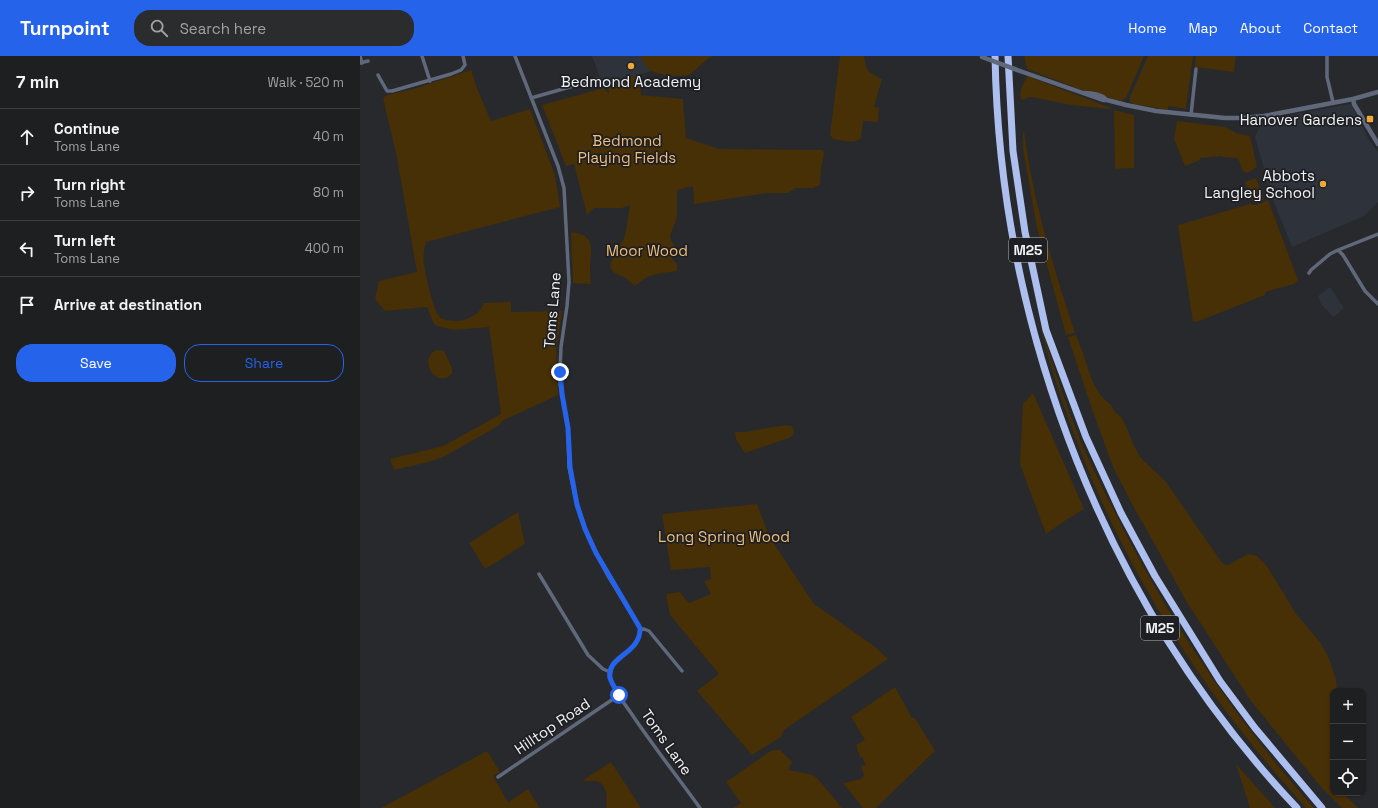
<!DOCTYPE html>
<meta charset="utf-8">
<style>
:root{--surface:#1e1f21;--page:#2b2c2e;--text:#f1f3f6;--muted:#a1a2a5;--line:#3c3d3f;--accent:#2563eb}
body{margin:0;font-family:"Space Grotesk",sans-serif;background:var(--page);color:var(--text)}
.controls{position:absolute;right:12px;bottom:12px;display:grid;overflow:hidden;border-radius:8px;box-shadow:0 1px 3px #0004}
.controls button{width:36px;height:36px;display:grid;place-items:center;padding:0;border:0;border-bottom:1px solid var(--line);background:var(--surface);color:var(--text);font:20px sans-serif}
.stop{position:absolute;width:12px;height:12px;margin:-9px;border:3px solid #2563eb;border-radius:50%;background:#fff}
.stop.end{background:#2563eb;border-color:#fff;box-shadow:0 1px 4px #0008}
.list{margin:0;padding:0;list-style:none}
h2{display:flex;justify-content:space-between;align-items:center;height:52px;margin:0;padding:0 16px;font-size:17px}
h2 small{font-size:13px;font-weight:400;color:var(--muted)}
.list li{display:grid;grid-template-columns:26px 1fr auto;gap:12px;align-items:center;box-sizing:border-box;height:56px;padding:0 16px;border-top:1px solid var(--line)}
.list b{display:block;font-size:15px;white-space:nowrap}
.list p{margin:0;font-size:13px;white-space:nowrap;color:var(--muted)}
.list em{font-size:13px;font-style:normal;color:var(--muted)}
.actions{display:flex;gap:8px;padding:12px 16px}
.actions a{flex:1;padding:9px 0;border:1px solid var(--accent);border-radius:16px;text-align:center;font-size:14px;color:var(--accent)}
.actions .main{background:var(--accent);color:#fff}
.icon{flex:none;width:22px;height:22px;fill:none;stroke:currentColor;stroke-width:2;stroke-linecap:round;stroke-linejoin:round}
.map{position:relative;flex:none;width:1018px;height:752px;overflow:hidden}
header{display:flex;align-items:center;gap:24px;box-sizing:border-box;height:56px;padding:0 20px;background:var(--accent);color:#fff}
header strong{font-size:19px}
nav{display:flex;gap:22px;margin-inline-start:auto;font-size:14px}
.search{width:280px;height:36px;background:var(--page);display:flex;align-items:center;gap:10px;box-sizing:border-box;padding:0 14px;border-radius:16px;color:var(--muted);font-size:15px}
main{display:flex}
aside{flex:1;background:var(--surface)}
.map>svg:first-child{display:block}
</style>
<header>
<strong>Turnpoint</strong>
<div class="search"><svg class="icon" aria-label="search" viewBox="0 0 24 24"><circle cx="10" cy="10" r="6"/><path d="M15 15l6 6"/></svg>Search here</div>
<nav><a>Home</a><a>Map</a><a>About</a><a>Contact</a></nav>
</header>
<main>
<aside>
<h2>7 min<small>Walk · 520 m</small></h2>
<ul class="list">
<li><svg class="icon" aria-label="ahead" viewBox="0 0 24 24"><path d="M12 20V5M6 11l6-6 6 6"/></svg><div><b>Continue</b><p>Toms Lane</p></div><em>40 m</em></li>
<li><svg class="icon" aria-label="right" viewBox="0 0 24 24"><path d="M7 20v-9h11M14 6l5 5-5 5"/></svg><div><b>Turn right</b><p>Toms Lane</p></div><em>80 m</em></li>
<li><svg class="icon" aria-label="left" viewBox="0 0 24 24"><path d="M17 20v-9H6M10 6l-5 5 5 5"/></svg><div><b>Turn left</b><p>Toms Lane</p></div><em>400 m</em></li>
<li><svg class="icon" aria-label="arrive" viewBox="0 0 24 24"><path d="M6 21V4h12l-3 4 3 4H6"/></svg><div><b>Arrive at destination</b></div></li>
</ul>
<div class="actions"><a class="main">Save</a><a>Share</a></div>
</aside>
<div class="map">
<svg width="1018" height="752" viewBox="0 0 1018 752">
<rect width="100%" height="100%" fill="#28292c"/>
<!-- built -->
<path fill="#2e323b" d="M 232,0 L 320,0 L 321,6 L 243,30 Z
M 989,48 L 992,49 L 1009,84 L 1018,96 L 1018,146 L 1004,160 L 932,191 L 913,144 L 895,81 L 899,72 L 906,64 Z
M 970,231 L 984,252 L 975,260 L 972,260 L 961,248 L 958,240 Z"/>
<!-- green -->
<path fill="#472f06" d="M 281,0 L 353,0 C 343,4 336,16 328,19 C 321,21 298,19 291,15 C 287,13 282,4 281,0 Z
M 480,0 L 504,0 C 505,15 510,17 522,23 L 514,51 L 519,52 L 518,66 L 503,65 L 501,82 C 495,89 481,84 473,83 L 470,79 Z
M 664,0 L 784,0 L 766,42 L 762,45 L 753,43 L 735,36 L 722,34 L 667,13 Z
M 788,0 L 833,0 L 826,53 L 808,50 L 808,54 L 774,48 C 770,46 769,45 770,41 Z
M 836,0 L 876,0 L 874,16 L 835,11 Z
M 111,14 L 118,35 L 131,65 L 170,53 L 195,119 L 200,151 L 66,186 C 64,193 63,200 64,208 C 65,218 73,251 78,259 C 82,265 97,266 104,264 C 114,260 120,257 124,247 L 151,246 L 151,256 L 202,255 L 196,294 L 198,339 L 142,365 L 140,369 L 85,400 L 69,406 L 34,414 L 30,403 L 83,390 L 141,358 L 129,271 L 93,274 L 77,270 L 74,268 L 67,251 L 25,255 L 15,243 L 19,225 L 57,216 L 37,102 L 23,42 L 27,39 L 57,32 Z
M 279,19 L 281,39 L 323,43 L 326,82 L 359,93 L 463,94 L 464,99 L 461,112 L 460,129 L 453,132 L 436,132 L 428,137 L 408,137 L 334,148 L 333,130 L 317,134 L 317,161 L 310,180 L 311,185 L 316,191 L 312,198 L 312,203 L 317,208 L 317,215 C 297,218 290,217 275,230 C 271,227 268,224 264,221 C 257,218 251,217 250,208 L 265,180 L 270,149 L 262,152 L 234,152 L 227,159 L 214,108 L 206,110 L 182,49 L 244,32 L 249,38 L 248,28 Z
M 667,20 L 751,52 L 750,53 L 711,49 L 672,41 L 669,41 L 663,44 L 660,42 L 661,33 Z
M 754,54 L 774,59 L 774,112 L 755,113 Z
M 817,65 L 865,71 L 876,77 L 890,80 L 897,111 L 887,117 C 880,116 882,107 877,102 L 862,101 L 862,100 L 840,102 L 840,104 L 825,110 L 814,83 Z
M 664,75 C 673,144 693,211 715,277 L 706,279 L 677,172 L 663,93 L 663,77 Z
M 896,122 L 904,144 L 893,147 L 885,126 Z
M 908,144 L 938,224 L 934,228 L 905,236 L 905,239 L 839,265 L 833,266 L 818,169 L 890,148 L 896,149 Z
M 211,176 C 234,179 232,189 230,209 C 230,215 230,222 231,228 L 213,227 Z
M 678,260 C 691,303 704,345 721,386 C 736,420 753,453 770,486 C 821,582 882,671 954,752 L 946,752 L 939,744 C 835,628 753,496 703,347 C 693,319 685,289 678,260 Z
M 716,279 L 724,300 L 731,322 L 740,339 L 751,349 L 755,356 L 761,361 L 766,370 L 774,390 L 781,402 L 806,426 L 863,508 L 868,509 L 888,498 L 897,500 L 907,510 L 936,558 L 960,586 L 969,602 L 976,624 L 977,635 L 973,635 L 973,737 L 985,737 L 986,740 L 998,752 L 982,752 L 960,730 L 891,645 L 828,548 L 772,448 L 753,411 L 733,356 L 708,281 Z
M 76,294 L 84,295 L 92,312 L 92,318 C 77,334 57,304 76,294 Z
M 673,337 L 724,453 L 706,464 L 686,478 L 660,408 L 663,348 Z
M 426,369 L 432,370 L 434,376 L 433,379 L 429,382 L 385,397 L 376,383 L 375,376 L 385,376 Z
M 397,448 L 409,480 L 454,548 L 514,590 L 528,603 L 431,669 L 424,674 L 421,681 L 392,699 L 337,635 L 359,618 L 310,559 L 306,538 L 320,536 L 329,547 L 351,538 L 344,525 L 351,523 L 350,511 L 311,514 L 302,458 Z
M 158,456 L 165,488 L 125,513 L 109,487 Z
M 535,631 L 552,662 L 555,662 L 575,695 L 516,752 L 503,752 L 483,727 L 501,723 L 504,720 L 501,710 L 506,709 L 502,701 L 500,701 L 496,689 L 505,684 L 491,661 Z
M 413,694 L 420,694 L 432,706 L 428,714 L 453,719 L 458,723 L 482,752 L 373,752 L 381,747 L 366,726 L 409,696 Z
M 127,695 L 140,716 L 133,720 L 148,746 L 168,733 L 180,752 L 21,752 Z
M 251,706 L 281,752 L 246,752 C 247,742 248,727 235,725 C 230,725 227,726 223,724 Z
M 876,708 L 915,752 L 916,752 L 890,752 Z"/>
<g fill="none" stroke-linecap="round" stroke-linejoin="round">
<!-- minor -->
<path stroke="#60687b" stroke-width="3.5" d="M 0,0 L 2,7
M 62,0 L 70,25
M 155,0 L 198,110 L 204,132 L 209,226 L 207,250 L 201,291 L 200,316 L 200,328 L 208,372 L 209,411 L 214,436 L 221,460 L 230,485 L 247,518 L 280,572 C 281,590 264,596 253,608 C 251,613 249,618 251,623 C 254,635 264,647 271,657 C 293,690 317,720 340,752
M 967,0 L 967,21 L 973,46
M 0,7 L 8,5
M 18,19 L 27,35 L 32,35 L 91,18 L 101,14 L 105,9 L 103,0
M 171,42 L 238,23
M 831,59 L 836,13
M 978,194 L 983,199 L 1005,235 L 1018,248
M 949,217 L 951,214 L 970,198 L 978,194 L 1018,178
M 179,518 L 228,599 L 243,613 L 250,616
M 280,574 L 284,573 L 289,575 L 322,615
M 138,721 L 259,639"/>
<!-- tertiary -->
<path stroke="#60687b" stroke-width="4.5" d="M 660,15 L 743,44 L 747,44 L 766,49 L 796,55 L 865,62 L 881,62 L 904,60 L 993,43 L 1018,36
M 724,37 C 732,37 741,38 747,44
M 993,43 L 994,48 L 1018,88"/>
<!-- motorway -->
<path stroke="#acbfef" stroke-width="7" d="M 635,0 C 640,276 747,551 937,752
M 648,0 L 653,95 L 665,176 L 686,274 L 726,381 L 761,457 L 795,520 L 860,625 L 895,672 L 962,752"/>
<!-- tertiary-bridge -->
<path stroke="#60687b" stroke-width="4.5" d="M 622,1 L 660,15"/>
</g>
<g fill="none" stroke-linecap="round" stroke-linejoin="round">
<!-- route -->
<path stroke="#2563eb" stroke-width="5" d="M 200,316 L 202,338 L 208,372 L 210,411 L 217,449 L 225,473 L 236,497 L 280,572 C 281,598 246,600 250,622 C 252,628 256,634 259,639"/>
</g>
<!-- markers -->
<g fill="#eda83b" stroke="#1e1f23" stroke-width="1.5">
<circle cx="271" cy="10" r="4"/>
<rect x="1006" y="59" width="8" height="8" rx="2"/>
<circle cx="963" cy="128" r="4"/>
</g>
<g text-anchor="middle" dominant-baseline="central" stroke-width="3.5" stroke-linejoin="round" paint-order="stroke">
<!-- shield labels -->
<g fill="#1e1f23" stroke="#b2b3b6" stroke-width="1">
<rect x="649" y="182" width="38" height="24" rx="3"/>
<rect x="781" y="560" width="38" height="24" rx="3"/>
</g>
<g font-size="14" font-weight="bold" fill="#f2f3f5">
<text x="668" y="194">M25</text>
<text x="800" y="572">M25</text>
</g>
<!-- poi labels -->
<g font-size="15" fill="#f2f3f5" stroke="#1e1f23" text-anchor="end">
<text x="271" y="25" text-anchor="middle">Bedmond Academy</text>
<text x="1002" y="63">Hanover Gardens</text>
<text x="955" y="119">Abbots<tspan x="955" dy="17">Langley School</tspan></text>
</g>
<!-- park labels -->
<g font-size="15" fill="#efbf7c" stroke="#1e1f23">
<text x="267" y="84">Bedmond<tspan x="267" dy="17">Playing Fields</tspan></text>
<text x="287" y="194">Moor Wood</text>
<text x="364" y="480">Long Spring Wood</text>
</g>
<!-- street labels -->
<g font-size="15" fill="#f2f3f5" stroke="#1e1f23">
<text transform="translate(192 254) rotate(-85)">Toms Lane</text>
<text transform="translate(192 670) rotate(-34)">Hilltop Road</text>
<text transform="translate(307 686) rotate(55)">Toms Lane</text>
</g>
</g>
</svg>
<div class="controls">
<button>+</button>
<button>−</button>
<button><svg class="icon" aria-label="locate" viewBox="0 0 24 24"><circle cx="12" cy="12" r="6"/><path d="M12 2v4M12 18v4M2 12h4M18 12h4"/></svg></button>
</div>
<div class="stop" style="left:259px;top:639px"></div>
<div class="stop end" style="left:200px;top:316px"></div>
</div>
</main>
